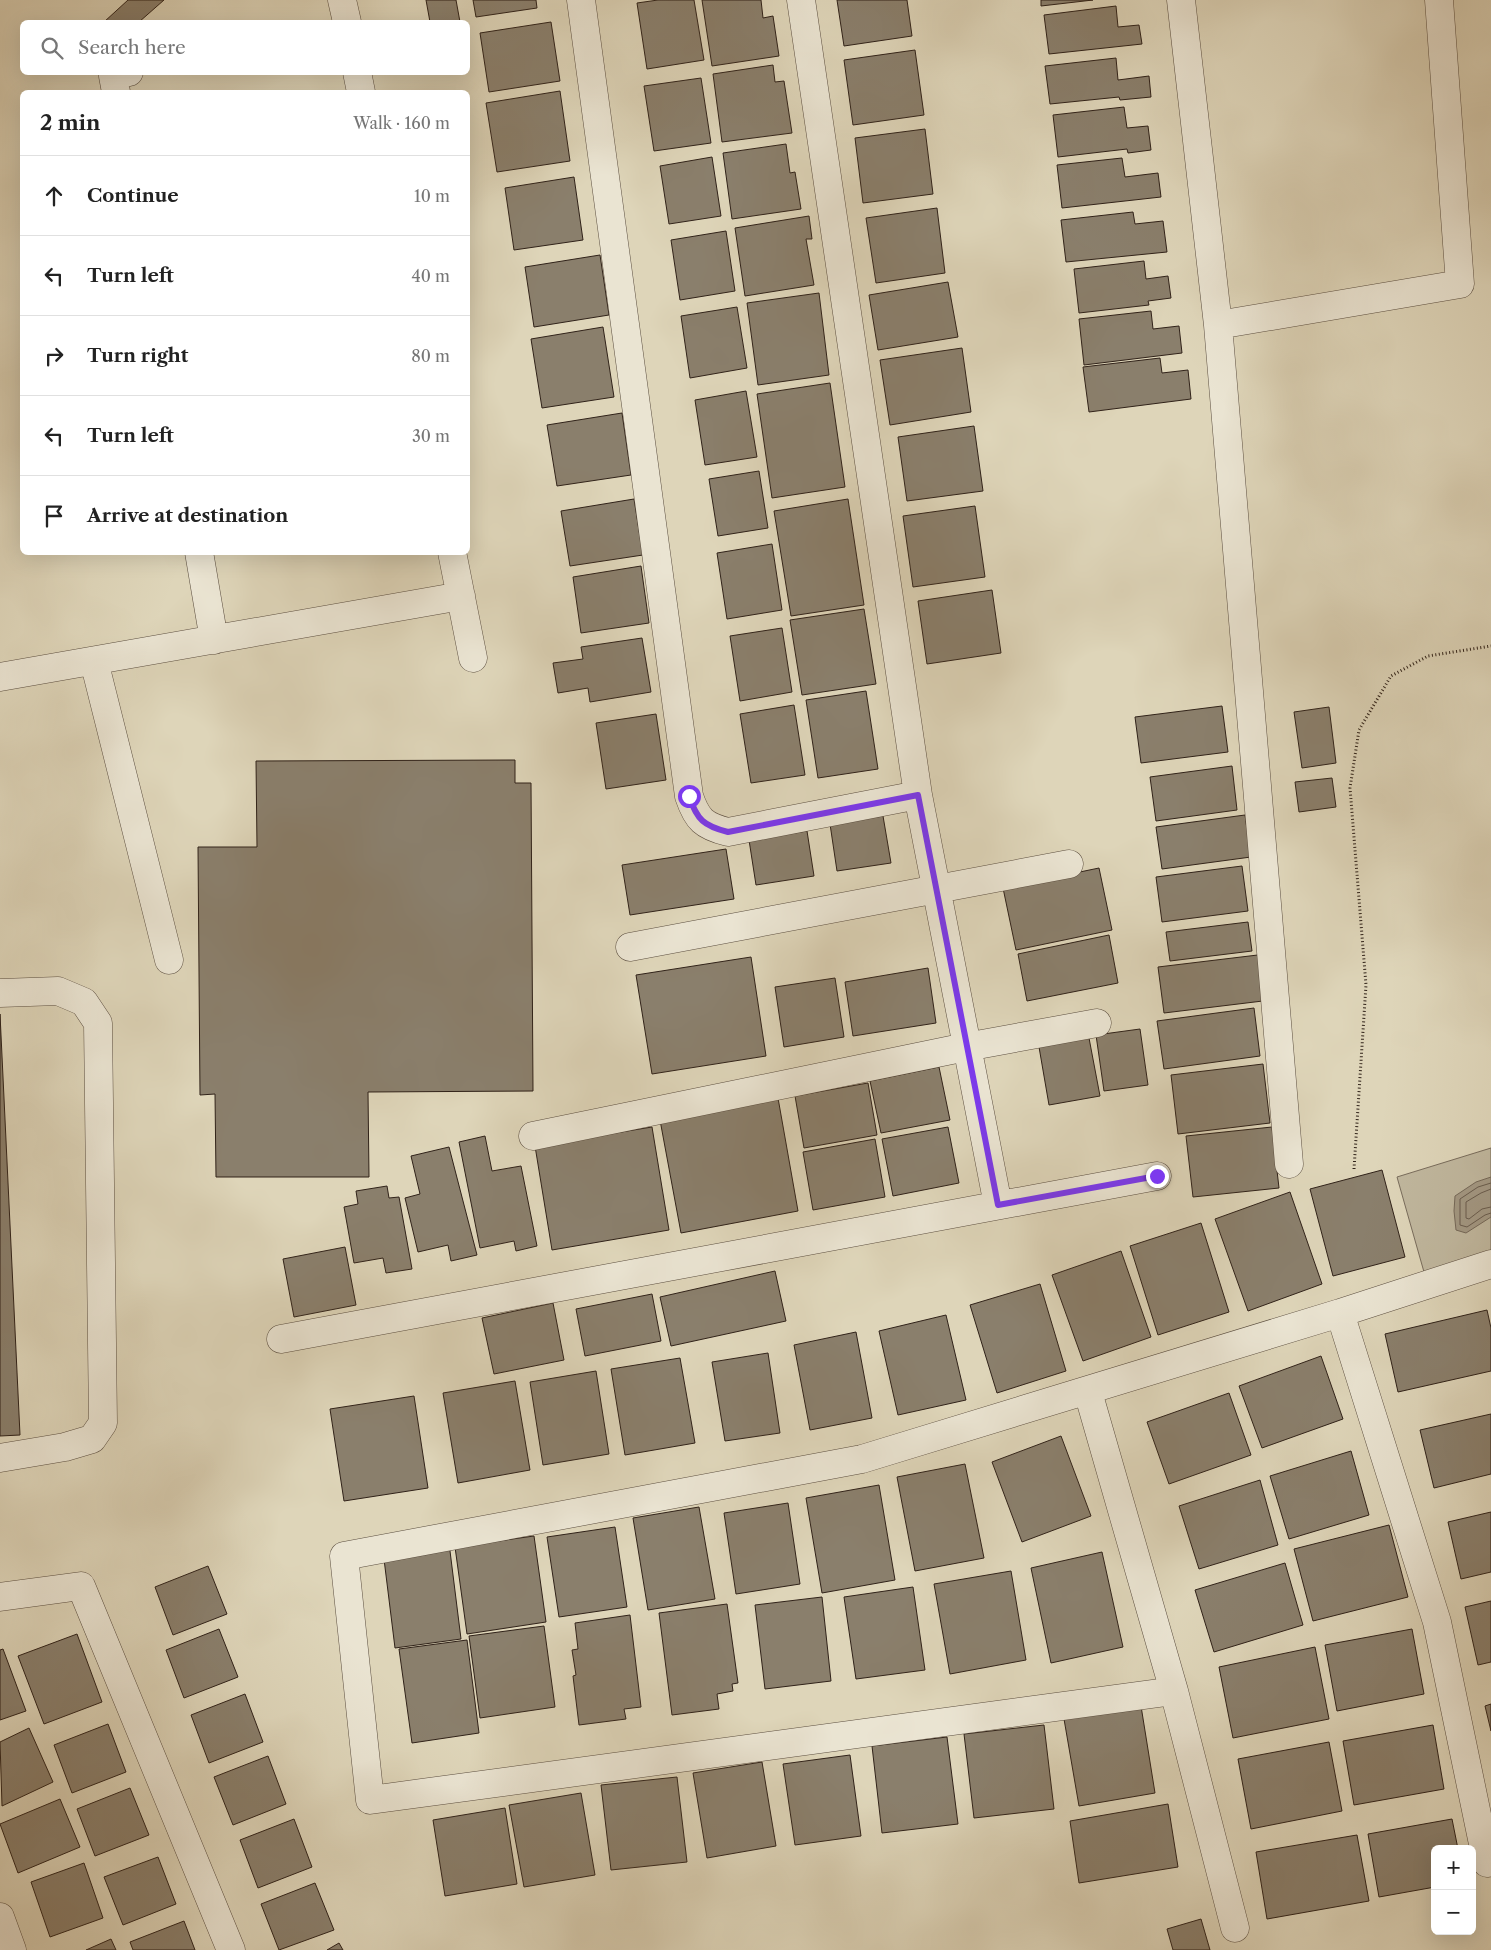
<!DOCTYPE html>
<meta charset="utf-8">
<style>
:root{--surface:#fff;--page:#f2f2f2;--text:#222;--muted:#767676;--line:#e0e0e0}
body{margin:0;font-family:"Libre Caslon Text",serif;background:var(--page);color:var(--text)}
.controls{position:absolute;right:15px;bottom:15px;display:grid;overflow:hidden;border-radius:8px;box-shadow:0 5px 20px #0002}
.controls button{width:45px;height:45px;display:grid;place-items:center;padding:0;border:0;border-bottom:1px solid var(--line);background:var(--surface);color:var(--text);font:25px sans-serif}
.stop{position:absolute;width:15px;height:15px;margin:-11px;border:4px solid #7c3aed;border-radius:50%;background:#fff}
.stop.end{background:#7c3aed;border-color:#fff;box-shadow:0 1px 5px #0008}
.list{margin:0;padding:0;list-style:none}
h2{display:flex;justify-content:space-between;align-items:center;height:65px;margin:0;padding:0 20px;font-size:21px}
h2 small{font-size:16px;font-weight:400;color:var(--muted)}
.list li{display:grid;grid-template-columns:32px 1fr auto;gap:15px;align-items:center;box-sizing:border-box;height:80px;padding:0 20px;border-top:1px solid var(--line)}
.list b{display:block;font-size:19px;white-space:nowrap}
.list em{font-size:16px;font-style:normal;color:var(--muted)}
.icon{flex:none;width:28px;height:28px;fill:none;stroke:currentColor;stroke-width:2;stroke-linecap:round;stroke-linejoin:round}
.map{position:relative;flex:none;width:1491px;height:1950px;overflow:hidden}
.search{position:absolute;background:var(--surface);box-shadow:0 5px 20px #0002;left:20px;top:20px;width:450px;height:55px;display:flex;align-items:center;gap:12px;box-sizing:border-box;padding:0 18px;border-radius:8px;color:var(--muted);font-size:19px}
.panel{position:absolute;background:var(--surface);box-shadow:0 5px 20px #0002;left:20px;top:90px;width:450px;height:465px;border-radius:8px}
.map>svg:first-child{display:block}
</style>
<div class="map">
<svg width="1491" height="1950" viewBox="0 0 1491 1950">
<rect width="100%" height="100%" fill="#ded5b9"/>
<filter id="stains"><feTurbulence type="fractalNoise" baseFrequency=".004" numOctaves="4"/><feColorMatrix values="0 0 0 0 .2 0 0 0 0 .09 0 0 0 0 .02 0 0 0 .5 -.17"/></filter>
<radialGradient id="worn" r=".72"><stop offset=".6" stop-color="#630" stop-opacity="0"/><stop offset="1" stop-color="#630" stop-opacity=".3"/></radialGradient>
<!-- green -->
<path fill="#c0b79e" stroke="#786c5c" d="M 1491,1148 L 1491,1251 L 1424,1272 L 1397,1177 Z"/>
<!-- water -->
<path fill="#a39883" stroke="#756959" d="M 1491,1177 L 1491,1217 L 1466,1233 L 1456,1230 L 1454,1211 L 1455,1196 L 1476,1182 Z"/>
<g fill="none" stroke-linecap="round" stroke-linejoin="round">
<!-- shore -->
<path stroke="#6a5d4e" stroke-width="1" d="M 1491,1183 L 1478,1187 L 1460,1199 L 1460,1225 L 1467,1227 L 1485,1215 L 1491,1213
M 1491,1189 L 1481,1193 L 1466,1202 L 1466,1218 L 1469,1219 L 1482,1209 L 1491,1207"/>
</g>
<!-- building -->
<path fill="#8a7f6c" stroke="#302219" d="M 128,0 L 164,0 L 139,22 L 104,22 Z
M 426,0 L 456,0 L 460,22 L 430,22 Z
M 473,0 L 536,0 L 537,8 L 476,17 Z
M 658,0 L 694,0 L 704,60 L 647,69 L 637,3 Z
M 702,0 L 761,0 L 763,18 L 773,16 L 779,56 L 712,66 Z
M 837,0 L 907,0 L 912,36 L 844,46 Z
M 1041,0 L 1093,0 L 1041,6 Z
M 1116,6 L 1118,27 L 1139,25 L 1142,44 L 1049,54 L 1044,15 Z
M 551,22 L 560,81 L 489,92 L 480,33 Z
M 915,50 L 924,115 L 853,125 L 844,60 Z
M 1116,58 L 1118,80 L 1149,76 L 1151,97 L 1120,100 L 1119,97 L 1050,104 L 1045,66 Z
M 773,65 L 775,82 L 784,81 L 792,133 L 722,142 L 713,74 Z
M 701,78 L 711,143 L 654,151 L 644,86 Z
M 560,91 L 570,161 L 497,172 L 486,103 Z
M 1124,107 L 1127,128 L 1148,126 L 1151,150 L 1128,153 L 1127,149 L 1058,157 L 1053,115 Z
M 925,129 L 933,194 L 863,203 L 855,138 Z
M 786,144 L 790,173 L 795,172 L 801,209 L 732,219 L 723,153 Z
M 712,157 L 721,216 L 669,224 L 660,166 Z
M 1122,158 L 1125,177 L 1158,173 L 1161,197 L 1062,208 L 1057,165 Z
M 574,177 L 583,240 L 514,250 L 505,188 Z
M 937,208 L 945,273 L 876,283 L 866,218 Z
M 1133,212 L 1135,224 L 1163,221 L 1167,252 L 1066,262 L 1061,220 Z
M 809,216 L 812,239 L 806,239 L 814,285 L 745,296 L 735,228 Z
M 726,231 L 735,291 L 680,300 L 671,240 Z
M 600,255 L 609,315 L 534,327 L 525,267 Z
M 1144,261 L 1146,279 L 1168,276 L 1171,298 L 1148,301 L 1149,305 L 1079,313 L 1074,269 Z
M 948,282 L 958,337 L 878,350 L 869,295 Z
M 819,293 L 829,375 L 758,385 L 747,303 Z
M 737,307 L 747,368 L 690,378 L 681,316 Z
M 1151,311 L 1153,329 L 1179,326 L 1182,353 L 1084,365 L 1079,319 Z
M 603,327 L 614,397 L 542,408 L 531,339 Z
M 962,348 L 971,412 L 890,425 L 880,360 Z
M 1160,358 L 1162,373 L 1188,370 L 1191,399 L 1089,412 L 1083,367 Z
M 830,383 L 845,487 L 772,498 L 757,394 Z
M 746,391 L 757,457 L 705,465 L 695,400 Z
M 622,413 L 631,475 L 557,486 L 547,425 Z
M 974,426 L 983,491 L 907,501 L 898,437 Z
M 759,471 L 768,528 L 718,536 L 709,479 Z
M 634,499 L 643,555 L 570,566 L 561,511 Z
M 848,499 L 864,605 L 791,616 L 774,511 Z
M 975,506 L 985,577 L 913,587 L 903,516 Z
M 772,544 L 782,610 L 727,619 L 717,553 Z
M 641,566 L 649,623 L 581,633 L 573,577 Z
M 992,590 L 1001,653 L 927,664 L 918,601 Z
M 864,609 L 876,684 L 802,695 L 790,620 Z
M 782,628 L 792,692 L 740,701 L 730,636 Z
M 642,638 L 651,692 L 590,702 L 588,688 L 558,693 L 553,663 L 583,659 L 581,647 Z
M 866,691 L 878,769 L 818,778 L 806,700 Z
M 794,705 L 805,775 L 751,783 L 740,714 Z
M 1222,706 L 1228,752 L 1141,763 L 1135,717 Z
M 1329,707 L 1336,763 L 1302,768 L 1294,712 Z
M 656,714 L 666,780 L 606,789 L 596,723 Z
M 515,760 L 515,783 L 531,783 L 533,1091 L 368,1092 L 369,1177 L 216,1177 L 215,1094 L 200,1095 L 198,847 L 257,847 L 256,761 Z
M 1232,766 L 1237,810 L 1156,821 L 1150,777 Z
M 1332,778 L 1336,807 L 1299,812 L 1295,782 Z
M 1245,815 L 1251,857 L 1162,869 L 1156,827 Z
M 883,816 L 891,863 L 837,871 L 830,824 Z
M 807,831 L 814,876 L 756,885 L 749,840 Z
M 726,849 L 734,899 L 630,915 L 622,865 Z
M 1242,866 L 1248,911 L 1162,922 L 1156,877 Z
M 1099,868 L 1112,930 L 1016,950 L 1003,888 Z
M 1248,922 L 1252,951 L 1170,961 L 1166,932 Z
M 1109,935 L 1118,983 L 1027,1001 L 1018,954 Z
M 1266,954 L 1271,1000 L 1164,1013 L 1158,967 Z
M 751,957 L 766,1056 L 652,1074 L 636,975 Z
M 928,968 L 936,1023 L 853,1036 L 845,982 Z
M 835,978 L 844,1037 L 784,1047 L 775,987 Z
M 1254,1008 L 1260,1056 L 1164,1069 L 1157,1021 Z
M 0,1014 L 20,1435 L 0,1436 Z
M 1140,1029 L 1148,1085 L 1104,1091 L 1096,1035 Z
M 1089,1038 L 1100,1096 L 1049,1105 L 1039,1047 Z
M 1263,1064 L 1270,1123 L 1178,1134 L 1171,1075 Z
M 939,1067 L 950,1120 L 881,1133 L 870,1081 Z
M 868,1083 L 877,1135 L 804,1148 L 795,1096 Z
M 778,1098 L 798,1211 L 681,1233 L 660,1120 Z
M 652,1127 L 669,1230 L 552,1250 L 535,1146 Z
M 948,1127 L 959,1183 L 893,1196 L 882,1139 Z
M 1272,1127 L 1279,1188 L 1193,1197 L 1186,1136 Z
M 485,1136 L 492,1171 L 521,1166 L 537,1246 L 516,1251 L 514,1241 L 480,1248 L 459,1142 Z
M 875,1139 L 885,1197 L 813,1210 L 803,1152 Z
M 449,1147 L 477,1255 L 451,1261 L 448,1245 L 418,1252 L 405,1198 L 420,1194 L 411,1156 Z
M 1382,1170 L 1405,1257 L 1333,1276 L 1310,1189 Z
M 387,1186 L 389,1198 L 399,1197 L 412,1269 L 386,1273 L 383,1258 L 354,1263 L 344,1207 L 358,1204 L 356,1191 Z
M 1290,1192 L 1322,1284 L 1248,1311 L 1215,1219 Z
M 1201,1223 L 1229,1312 L 1158,1335 L 1130,1246 Z
M 345,1247 L 356,1305 L 294,1317 L 283,1259 Z
M 1121,1251 L 1151,1337 L 1083,1361 L 1052,1275 Z
M 775,1271 L 786,1321 L 671,1346 L 660,1297 Z
M 1040,1284 L 1066,1371 L 997,1393 L 970,1305 Z
M 652,1294 L 661,1341 L 585,1356 L 576,1309 Z
M 553,1303 L 564,1360 L 494,1374 L 482,1318 Z
M 1487,1310 L 1491,1328 L 1491,1371 L 1398,1392 L 1385,1334 Z
M 946,1315 L 966,1400 L 898,1415 L 879,1331 Z
M 856,1332 L 872,1418 L 810,1430 L 794,1345 Z
M 768,1353 L 780,1433 L 725,1441 L 712,1362 Z
M 1321,1356 L 1343,1419 L 1262,1448 L 1239,1386 Z
M 680,1358 L 695,1443 L 625,1455 L 611,1369 Z
M 596,1371 L 609,1454 L 543,1465 L 530,1382 Z
M 515,1381 L 530,1470 L 458,1483 L 443,1393 Z
M 1229,1393 L 1251,1455 L 1169,1484 L 1147,1422 Z
M 414,1396 L 428,1488 L 344,1501 L 330,1409 Z
M 1491,1414 L 1491,1474 L 1434,1488 L 1420,1430 Z
M 1061,1436 L 1091,1516 L 1022,1542 L 992,1462 Z
M 1351,1451 L 1369,1515 L 1289,1539 L 1270,1476 Z
M 965,1464 L 984,1558 L 915,1571 L 897,1477 Z
M 1260,1480 L 1278,1545 L 1199,1569 L 1179,1506 Z
M 879,1485 L 895,1580 L 822,1593 L 806,1498 Z
M 788,1503 L 800,1584 L 736,1594 L 724,1513 Z
M 699,1507 L 715,1599 L 648,1610 L 633,1518 Z
M 1491,1512 L 1491,1572 L 1461,1579 L 1448,1522 Z
M 1389,1525 L 1408,1597 L 1313,1621 L 1294,1549 Z
M 615,1527 L 627,1607 L 559,1617 L 547,1537 Z
M 534,1536 L 546,1622 L 467,1634 L 455,1547 Z
M 449,1543 L 461,1639 L 395,1648 L 383,1551 Z
M 1102,1552 L 1123,1647 L 1051,1663 L 1031,1568 Z
M 1285,1563 L 1303,1625 L 1214,1652 L 1195,1590 Z
M 208,1566 L 227,1614 L 173,1635 L 155,1587 Z
M 1011,1571 L 1026,1660 L 950,1674 L 934,1584 Z
M 913,1587 L 925,1670 L 856,1679 L 844,1597 Z
M 822,1597 L 831,1681 L 765,1689 L 755,1605 Z
M 1491,1601 L 1491,1662 L 1478,1665 L 1465,1607 Z
M 727,1604 L 738,1683 L 732,1684 L 733,1691 L 717,1694 L 719,1709 L 672,1715 L 659,1613 Z
M 630,1615 L 641,1707 L 624,1709 L 626,1719 L 579,1725 L 573,1676 L 576,1675 L 572,1650 L 578,1649 L 575,1623 Z
M 544,1626 L 555,1707 L 480,1718 L 469,1636 Z
M 219,1629 L 238,1677 L 184,1698 L 166,1650 Z
M 1412,1629 L 1424,1694 L 1337,1711 L 1325,1645 Z
M 77,1634 L 102,1702 L 44,1724 L 18,1656 Z
M 467,1640 L 479,1733 L 412,1743 L 399,1649 Z
M 1315,1647 L 1329,1719 L 1233,1738 L 1219,1667 Z
M 3,1649 L 26,1711 L 0,1720 L 0,1650 Z
M 245,1694 L 263,1742 L 209,1763 L 191,1715 Z
M 1491,1704 L 1491,1731 L 1485,1706 Z
M 1141,1706 L 1155,1793 L 1079,1806 L 1064,1719 Z
M 108,1724 L 126,1772 L 72,1793 L 54,1745 Z
M 1044,1725 L 1054,1809 L 974,1818 L 964,1734 Z
M 1433,1725 L 1444,1789 L 1354,1805 L 1343,1741 Z
M 29,1728 L 53,1782 L 2,1806 L 0,1742 Z
M 947,1737 L 958,1824 L 882,1833 L 872,1746 Z
M 1329,1742 L 1342,1811 L 1251,1829 L 1238,1759 Z
M 850,1755 L 861,1836 L 795,1845 L 783,1764 Z
M 268,1756 L 286,1804 L 233,1825 L 214,1777 Z
M 762,1762 L 776,1846 L 707,1858 L 693,1773 Z
M 677,1777 L 687,1862 L 611,1870 L 601,1785 Z
M 130,1788 L 149,1835 L 95,1856 L 77,1809 Z
M 581,1793 L 595,1875 L 524,1887 L 509,1805 Z
M 60,1799 L 80,1847 L 18,1873 L 0,1824 Z
M 1168,1804 L 1178,1867 L 1079,1883 L 1070,1821 Z
M 505,1808 L 517,1884 L 445,1896 L 433,1820 Z
M 294,1819 L 312,1867 L 258,1888 L 240,1840 Z
M 1452,1819 L 1458,1849 L 1435,1849 L 1435,1887 L 1379,1897 L 1368,1834 Z
M 1357,1835 L 1369,1901 L 1267,1919 L 1256,1852 Z
M 158,1857 L 176,1904 L 123,1925 L 104,1877 Z
M 84,1863 L 103,1918 L 50,1937 L 31,1882 Z
M 315,1883 L 334,1930 L 279,1950 L 261,1904 Z
M 1201,1919 L 1210,1950 L 1173,1950 L 1167,1929 Z
M 184,1921 L 195,1950 L 133,1950 L 130,1942 Z
M 111,1939 L 116,1950 L 86,1950 Z
M 339,1943 L 343,1950 L 327,1950 Z"/>
<g fill="none" stroke-linecap="round" stroke-linejoin="round">
<!-- minor casing -->
<g stroke="#5c4f41" stroke-width="29">
<path id="minor" d="M 342,0 L 347,22
M 581,0 L 689,796 C 697,820 704,826 728,832 L 918,795
M 801,0 L 918,795 L 998,1205
M 1181,0 L 1218,325 L 1289,1164
M 357,72 L 361,92
M 116,92 L 113,76 L 129,72
M 1218,325 L 1460,284 L 1439,0
M 199,552 L 214,640
M 452,552 L 473,658
M 94,661 L 169,960
M 0,677 L 461,596
M 630,947 L 1069,864
M 0,993 L 58,991 L 84,1002 L 98,1023 L 103,1423 L 92,1439 L 65,1447 L 0,1458
M 533,1136 L 966,1047 L 1097,1023
M 1340,1313 L 1491,1264
M 281,1339 L 1157,1176
M 1088,1392 L 1174,1691 L 1235,1928
M 0,1597 L 81,1586 L 231,1950
M 1174,1691 L 370,1800 L 344,1556 L 862,1459 L 1340,1313 L 1437,1622 L 1487,1863
M 0,1917 L 12,1950"/>
</g>
<!-- path -->
<path stroke="#302219" stroke-width="3" stroke-dasharray="1 2.5" stroke-linecap="butt" d="M 1354,1169 L 1366,985 L 1350,788 L 1359,730 L 1391,676 L 1428,656 L 1491,646"/>
<!-- minor -->
<use href="#minor" stroke="#eae4d2" stroke-width="28"/>
</g>
<g fill="none" stroke-linecap="round" stroke-linejoin="round">
<!-- route -->
<path stroke="#7c3aed" stroke-width="6" d="M 689,796 C 697,820 704,826 728,832 L 918,795 L 998,1205 L 1157,1176"/>
</g>
<rect width="100%" height="100%" filter="url(#stains)"/>
<rect width="100%" height="100%" fill="url(#worn)"/>
</svg>
<div class="controls">
<button>+</button>
<button>−</button>
</div>
<div class="stop" style="left:689px;top:796px"></div>
<div class="stop end" style="left:1157px;top:1176px"></div>
<div class="search"><svg class="icon" aria-label="search" viewBox="0 0 24 24"><circle cx="10" cy="10" r="6"/><path d="M15 15l6 6"/></svg>Search here</div>
<section class="panel">
<h2>2 min<small>Walk · 160 m</small></h2>
<ul class="list">
<li><svg class="icon" aria-label="ahead" viewBox="0 0 24 24"><path d="M12 20V5M6 11l6-6 6 6"/></svg><div><b>Continue</b></div><em>10 m</em></li>
<li><svg class="icon" aria-label="left" viewBox="0 0 24 24"><path d="M17 20v-9H6M10 6l-5 5 5 5"/></svg><div><b>Turn left</b></div><em>40 m</em></li>
<li><svg class="icon" aria-label="right" viewBox="0 0 24 24"><path d="M7 20v-9h11M14 6l5 5-5 5"/></svg><div><b>Turn right</b></div><em>80 m</em></li>
<li><svg class="icon" aria-label="left" viewBox="0 0 24 24"><path d="M17 20v-9H6M10 6l-5 5 5 5"/></svg><div><b>Turn left</b></div><em>30 m</em></li>
<li><svg class="icon" aria-label="arrive" viewBox="0 0 24 24"><path d="M6 21V4h12l-3 4 3 4H6"/></svg><div><b>Arrive at destination</b></div></li>
</ul>
</section>
</div>
